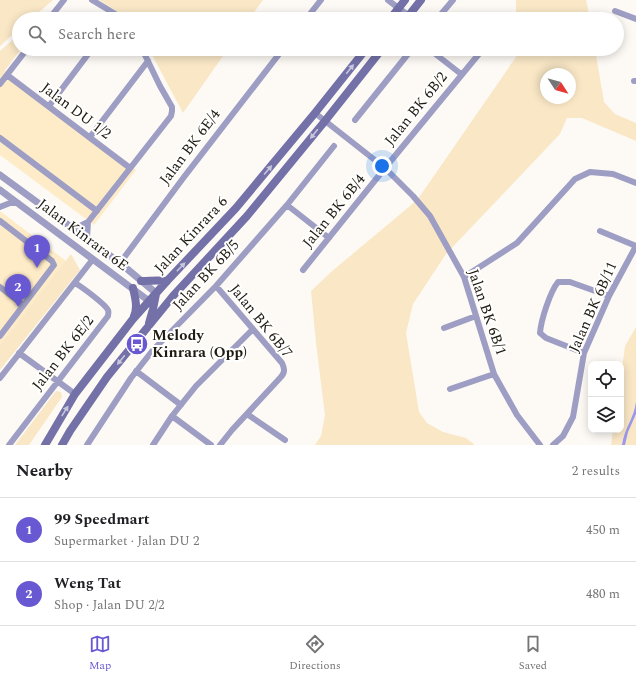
<!DOCTYPE html>
<meta charset="utf-8">
<style>
:root{--surface:#fff;--page:#f2f2f2;--text:#202124;--muted:#757577;--line:#e0e0e0;--accent:#6858d2}
body{margin:0;font-family:Spectral,serif;background:var(--page);color:var(--text)}
.controls{position:absolute;right:12px;bottom:12px;display:grid;overflow:hidden;border-radius:8px;box-shadow:0 2px 10px #0003}
.controls button{width:36px;height:36px;display:grid;place-items:center;padding:0;border:0;border-bottom:1px solid var(--line);background:var(--surface);color:var(--text);font:20px sans-serif}
.compass{position:absolute;left:540px;top:68px;width:36px;height:36px;border-radius:50%;background:var(--surface);box-shadow:0 2px 10px #0003;rotate:126deg}
.you{position:absolute;left:382px;top:166px;width:14px;height:14px;margin:-10px;border:3px solid #fff;border-radius:50%;background:#1a73e8;box-shadow:0 0 0 6px #1a73e833}
.badge{display:grid;place-items:center;width:26px;height:26px;border-radius:50%;background:var(--accent);color:#fff;font-size:13px;font-weight:700}
.pin{position:absolute;translate:-50% -33px;filter:drop-shadow(0 1px 2px #0008)}
.pin::after{content:'';position:absolute;top:21px;width:14px;height:12px;background:inherit;clip-path:polygon(0 0,100% 0,50% 100%)}
.list{margin:0;padding:0;list-style:none}
h2{display:flex;justify-content:space-between;align-items:center;height:52px;margin:0;padding:0 16px;font-size:17px}
h2 small{font-size:13px;font-weight:400;color:var(--muted)}
.list li{display:grid;grid-template-columns:26px 1fr auto;gap:12px;align-items:center;box-sizing:border-box;height:64px;padding:0 16px;border-top:1px solid var(--line)}
.list b{display:block;font-size:15px;white-space:nowrap}
.list p{margin:0;font-size:13px;white-space:nowrap;color:var(--muted)}
.list em{font-size:13px;font-style:normal;color:var(--muted)}
.icon{flex:none;width:22px;height:22px;fill:none;stroke:currentColor;stroke-width:2;stroke-linecap:round;stroke-linejoin:round}
.map{position:relative;flex:none;width:636px;height:445px;overflow:hidden}
.search{position:absolute;background:var(--surface);box-shadow:0 2px 10px #0003;left:12px;right:12px;top:12px;height:44px;display:flex;align-items:center;gap:10px;box-sizing:border-box;padding:0 14px;border-radius:22px;color:var(--muted);font-size:15px}
.sheet{height:180px;background:var(--surface)}
nav{display:flex;justify-content:space-around;align-items:center;box-sizing:border-box;height:56px;border-top:1px solid var(--line);background:var(--surface);font-size:11px;color:var(--muted)}
nav a{display:grid;justify-items:center;gap:2px}
nav .on{color:var(--accent)}
.map>svg:first-child{display:block}
</style>
<div class="map">
<svg width="636" height="445" viewBox="0 0 636 445">
<rect width="100%" height="100%" fill="#fdfaf5"/>
<!-- built -->
<path fill="#feecc8" d="M 1,68 L 136,170 L 94,225 L 0,155 L 0,70 Z
M 0,211 L 66,261 L 0,345 Z"/>
<!-- green -->
<path fill="#f9e7c6" fill-rule="evenodd" d="M 0,0 L 53,0 L 31,19 L 19,19 L 19,29 L 0,46 Z
M 99,0 L 263,0 L 249,19 L 129,19 Z
M 516,0 L 586,0 L 590,19 L 516,19 Z
M 16,37 L 19,40 L 19,49 L 21,49 L 0,77 L 0,51 Z
M 149,49 L 228,49 L 183,113 Z
M 516,49 L 595,49 L 604,102 L 615,114 L 636,123 L 636,141 L 582,118 L 567,118 L 560,134 L 446,254 L 413,304 L 406,333 L 419,412 L 427,423 L 443,432 L 466,438 L 475,445 L 315,445 L 321,436 L 325,415 L 316,343 L 311,291 L 331,272 L 410,206 L 420,196 L 516,57 ZM 546,74 L 570,74 L 570,98 L 546,98 Z
M 71,254 L 80,270 L 0,370 L 0,345 Z
M 636,327 L 636,445 L 611,445 L 613,430 L 621,430 L 621,376 L 625,346 Z
M 56,391 L 61,392 L 62,397 L 29,445 L 15,445 Z"/>
<!-- water -->
<path fill="#9b98ed" d="M 636,402 L 636,414 L 628,432 L 625,445 L 622,445 C 624,429 634,418 636,402 Z"/>
<g fill="none" stroke-linecap="round" stroke-linejoin="round">
<!-- minor -->
<path stroke="#9e9ec4" stroke-width="6" d="M 92,0 L 117,15 L 122,19
M 388,0 L 409,16
M 615,11 L 636,19
M 49,19 L 64,0
M 306,19 L 321,0
M 437,19 L 453,0
M 429,49 L 461,74
M 7,75 L 130,168
M 634,81 L 636,81
M 0,84 L 27,49
M 49,106 L 92,49
M 315,113 L 385,168 L 413,196 L 430,216 L 464,277 L 494,374 L 517,415 L 540,445
M 355,120 L 412,49
M 90,137 L 148,61
M 0,138 L 97,211
M 287,205 L 329,238
M 0,207 L 10,203 L 18,203
M 0,221 L 52,261 L 54,265 L 0,336
M 74,229 L 88,222 L 171,116 L 172,111 L 172,107 L 160,86 L 142,49
M 600,231 L 636,246
M 87,238 L 88,222
M 120,263 L 184,177 L 283,49
M 303,270 L 385,168 L 483,49
M 464,277 L 517,243 L 575,179 L 590,172 L 613,174 L 636,183
M 216,286 L 282,363 C 285,369 285,373 280,378 L 232,430 L 220,445
M 0,287 L 23,305
M 444,328 L 476,316
M 19,353 L 75,394
M 584,353 L 546,338 L 540,333 C 541,320 550,292 558,282 L 570,282 L 609,296
M 136,371 L 181,405
M 0,378 L 93,259
M 450,389 L 494,374
M 247,414 L 285,440
M 172,416 L 211,445
M 9,445 L 108,316 C 108,314 109,312 108,310 C 105,304 82,287 75,283
M 87,445 L 131,378 L 153,350 L 216,286 L 287,205 L 334,146
M 153,445 L 172,416 L 196,386 L 253,329
M 553,445 L 563,436 L 573,417 L 584,353 L 609,296 L 636,246"/>
<!-- tertiary -->
<path stroke="#9e9ec4" stroke-width="7" d="M 0,175 L 120,263 L 156,293
M 0,190 L 149,301"/>
<!-- secondary -->
<path stroke="#7371a8" stroke-width="8" d="M 390,19 L 405,0
M 406,19 L 421,0
M 141,281 C 150,281 158,280 167,281
M 133,288 C 135,297 138,307 134,316
M 149,323 L 153,309 L 156,294
M 45,445 L 75,394 L 133,319 L 167,281 L 236,208 L 315,113 L 366,49
M 62,445 L 70,431 L 107,377 L 173,296 L 247,216 L 325,121 L 382,49"/>
</g>
<!-- one-way arrows -->
<defs><path id="oneway-solid" d="M-6-.8H1V-3.2L6.5 0L1 3.2V.8H-6Z"/></defs>
<g fill="#c7c6dc">
<use href="#oneway-solid" transform="translate(350 69) rotate(-52)"/>
<use href="#oneway-solid" transform="translate(314 134) rotate(129)"/>
<use href="#oneway-solid" transform="translate(268 170) rotate(-50)"/>
<use href="#oneway-solid" transform="translate(181 267) rotate(-46)"/>
<use href="#oneway-solid" transform="translate(121 360) rotate(129)"/>
<use href="#oneway-solid" transform="translate(65 411) rotate(-58)"/>
</g>
<!-- icons -->
<defs>
<g id="bus-disc" transform="scale(1.15)"><circle r="9.5" fill="#6858d2" stroke="#fff"/><path d="M-5-6H5V4H4V6H2V4H-2V6H-4V4H-5ZM-3.5-4V0h7V-4ZM-3.5 1.2v1.5H-2V1.2ZM2 1.2v1.5H3.5V1.2Z" fill="#fff"/></g>
</defs>
<g fill-rule="evenodd">
<use href="#bus-disc" x="137" y="344"/>
</g>
<g text-anchor="middle" dominant-baseline="central" stroke-width="4" stroke-linejoin="round" paint-order="stroke">
<!-- street labels -->
<g font-size="15" fill="#201b11" stroke="#fff">
<text transform="translate(416 109) rotate(-51)">Jalan BK 6B/2</text>
<text transform="translate(76 111) rotate(37)">Jalan DU 1/2</text>
<text transform="translate(190 147) rotate(-53)">Jalan BK 6E/4</text>
<text transform="translate(334 211) rotate(-51)">Jalan BK 6B/4</text>
<text transform="translate(83 235) rotate(37)">Jalan Kinrara 6E</text>
<text transform="translate(191 235) rotate(-47)">Jalan Kinrara 6</text>
<text transform="translate(206 275) rotate(-47)">Jalan BK 6B/5</text>
<text transform="translate(593 307) rotate(-66)">Jalan BK 6B/11</text>
<text transform="translate(487 312) rotate(71)">Jalan BK 6B/1</text>
<text transform="translate(261 321) rotate(51)">Jalan BK 6B/7</text>
<text transform="translate(63 353) rotate(-52)">Jalan BK 6E/2</text>
</g>
<!-- poi labels -->
<g font-size="15" font-weight="bold" fill="#201b11" stroke="#fff" text-anchor="start">
<text x="152" y="335">Melody<tspan x="152" dy="17">Kinrara (Opp)</tspan></text>
</g>
</g>
</svg>
<div class="controls">
<button><svg class="icon" aria-label="locate" viewBox="0 0 24 24"><circle cx="12" cy="12" r="6"/><path d="M12 2v4M12 18v4M2 12h4M18 12h4"/></svg></button>
<button><svg class="icon" aria-label="layers" viewBox="0 0 24 24"><path d="M12 4l9 5-9 5-9-5zM3 14l9 5 9-5"/></svg></button>
</div>
<svg class="compass" viewBox="-18 -18 36 36"><path d="M0-13l5 13h-10z" fill="#e53935"/><path d="M0 13l5-13h-10z" fill="#757577"/></svg>
<div class="you"></div>
<div class="pin badge" style="left:37px;top:268px">1</div>
<div class="pin badge" style="left:18px;top:307px">2</div>
<div class="search"><svg class="icon" aria-label="search" viewBox="0 0 24 24"><circle cx="10" cy="10" r="6"/><path d="M15 15l6 6"/></svg>Search here</div>
</div>
<section class="sheet">
<h2>Nearby<small>2 results</small></h2>
<ul class="list">
<li><span class="badge">1</span><div><b>99 Speedmart</b><p>Supermarket · Jalan DU 2</p></div><em>450 m</em></li>
<li><span class="badge">2</span><div><b>Weng Tat</b><p>Shop · Jalan DU 2/2</p></div><em>480 m</em></li>
</ul>
</section>
<nav>
<a class="on"><svg class="icon" aria-label="map" viewBox="0 0 24 24"><path d="M3 6l6-2 6 2 6-2v14l-6 2-6-2-6 2zM9 4v14M15 6v14"/></svg>Map</a>
<a><svg class="icon" aria-label="directions" viewBox="0 0 24 24"><path d="M12 3l9 9-9 9-9-9zM9 14v-3h6M13 9l2 2-2 2"/></svg>Directions</a>
<a><svg class="icon" aria-label="saved" viewBox="0 0 24 24"><path d="M7 4h10v16l-5-4-5 4z"/></svg>Saved</a>
</nav>
